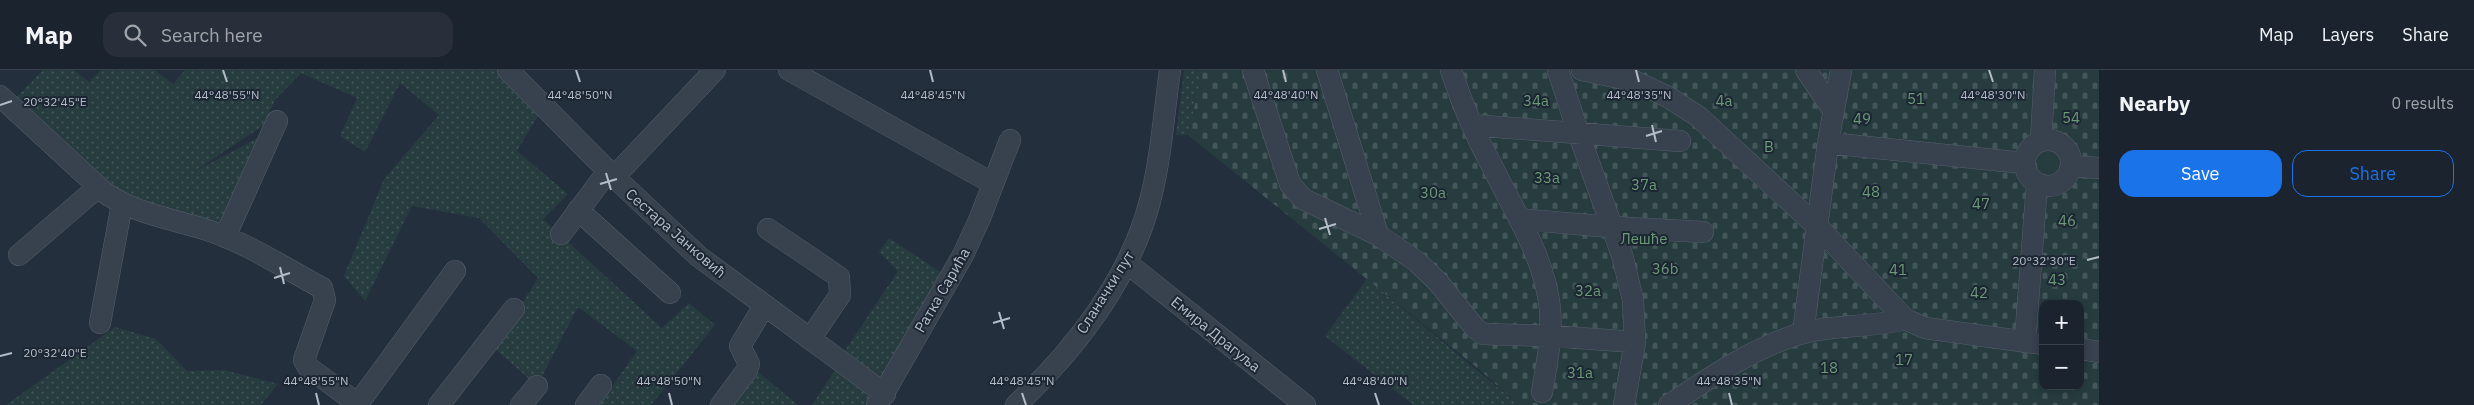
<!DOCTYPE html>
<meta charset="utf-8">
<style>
:root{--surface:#1b232e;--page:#282f3a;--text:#f1f3f6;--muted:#a0a4aa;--line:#39404a;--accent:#1a73e8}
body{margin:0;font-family:"IBM Plex Sans",sans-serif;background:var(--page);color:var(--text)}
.controls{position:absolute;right:15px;bottom:15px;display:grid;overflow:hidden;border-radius:10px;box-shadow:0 2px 8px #0003}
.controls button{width:45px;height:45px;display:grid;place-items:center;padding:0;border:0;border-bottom:1px solid var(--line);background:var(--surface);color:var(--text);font:25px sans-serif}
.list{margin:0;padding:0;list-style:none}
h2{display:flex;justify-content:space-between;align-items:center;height:65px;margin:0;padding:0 20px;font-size:21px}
h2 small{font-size:16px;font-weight:400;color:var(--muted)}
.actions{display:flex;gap:10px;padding:15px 20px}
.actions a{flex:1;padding:11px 0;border:1px solid var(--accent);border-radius:15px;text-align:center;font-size:18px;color:var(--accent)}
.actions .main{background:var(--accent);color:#fff}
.icon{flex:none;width:28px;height:28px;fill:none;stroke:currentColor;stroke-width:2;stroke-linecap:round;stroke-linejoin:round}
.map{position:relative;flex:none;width:2099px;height:335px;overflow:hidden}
header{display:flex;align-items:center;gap:30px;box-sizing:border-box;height:70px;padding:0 25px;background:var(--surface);border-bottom:1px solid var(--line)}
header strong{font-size:24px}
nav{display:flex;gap:28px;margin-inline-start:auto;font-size:18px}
.search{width:350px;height:45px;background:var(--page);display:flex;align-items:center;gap:12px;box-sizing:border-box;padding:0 18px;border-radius:15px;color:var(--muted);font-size:19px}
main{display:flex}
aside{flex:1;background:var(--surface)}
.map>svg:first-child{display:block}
</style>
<header>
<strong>Map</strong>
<div class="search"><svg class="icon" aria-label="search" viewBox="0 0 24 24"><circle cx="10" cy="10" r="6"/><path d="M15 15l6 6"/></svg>Search here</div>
<nav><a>Map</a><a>Layers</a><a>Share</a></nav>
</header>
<main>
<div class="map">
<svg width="2099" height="335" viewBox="0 0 2099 335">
<defs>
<pattern id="grass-dots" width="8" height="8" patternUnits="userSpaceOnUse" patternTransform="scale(1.25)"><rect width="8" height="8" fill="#263c3f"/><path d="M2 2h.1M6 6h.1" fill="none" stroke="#435659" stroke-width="1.8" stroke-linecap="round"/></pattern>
<pattern id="cemetery-stones" width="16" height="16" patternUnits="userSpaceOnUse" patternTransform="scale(1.25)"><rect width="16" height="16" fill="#263c3f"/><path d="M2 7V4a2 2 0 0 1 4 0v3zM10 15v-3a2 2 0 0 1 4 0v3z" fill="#435659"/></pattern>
</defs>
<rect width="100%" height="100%" fill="#242f3e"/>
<!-- grass -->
<path fill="url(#grass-dots)" d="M 43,0 L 74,0 L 89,12 L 101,0 L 155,0 L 173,14 L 185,0 L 508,0 L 543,37 L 517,81 L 568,124 L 543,149 L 662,258 L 689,233 L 715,255 L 651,335 L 599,335 L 637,281 L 578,237 L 537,316 L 494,278 L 538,208 L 479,148 L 412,136 L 365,231 L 344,206 L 384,109 L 439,45 L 400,13 L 365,82 L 340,66 L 357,28 L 301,3 L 275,30 L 264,55 L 195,101 L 273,60 L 225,167 L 140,142 L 9,35 Z
M 1184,0 L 1203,0 L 1188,65 L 1176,65 Z
M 889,168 L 945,205 L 882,313 L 842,285 L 898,201 L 879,182 Z
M 1367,209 L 1519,335 L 1413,335 L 1325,266 Z
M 115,257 L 156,269 L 187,301 L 224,300 L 278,314 L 261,335 L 6,335 Z
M 841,291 L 885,324 L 877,335 L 812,335 Z
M 747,300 L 758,302 L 798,335 L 720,335 Z"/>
<!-- cemetery -->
<path fill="url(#cemetery-stones)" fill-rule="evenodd" d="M 1203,0 L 2099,0 L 2099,335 L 1519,335 L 1481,301 L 1188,65 ZM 2043,234 L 2080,234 L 2080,316 L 2043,316 Z"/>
<!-- park -->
<path fill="#263c3f" d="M2037 93a12 12 0 1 1 24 0a12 12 0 1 1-24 0Z"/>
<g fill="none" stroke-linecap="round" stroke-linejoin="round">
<!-- minor casing -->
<g stroke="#565f6c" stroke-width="22">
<path id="minor" d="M 508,0 L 608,101 L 698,186 L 885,324
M 789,0 L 992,113
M 1253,0 L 1290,114 L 1303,129 L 1378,165 L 1416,191 L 1438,212 L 1475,258 L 1483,264 L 1551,266 L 1635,272
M 1327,0 L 1378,165
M 1451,0 C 1462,34 1476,67 1493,98 C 1515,143 1545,188 1550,239 C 1552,267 1547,294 1542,322
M 1558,0 L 1578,62 L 1622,185 L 1633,230 L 1635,272 L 1624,335
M 1582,0 L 1634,11 L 1668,27 L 1699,47 L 1822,161 L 1905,249 L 1925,258 L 2043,274
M 1806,0 L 1833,40
M 0,26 L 105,123 C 135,143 167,148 201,158 C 244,171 283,197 322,218 L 325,230 L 304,290 L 308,297 L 358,334
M 1472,55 L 1680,71
M2025 93a23 23 0 1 1 46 0a23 23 0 1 1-46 0Z
M 2041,71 L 2045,0
M 1828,73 L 2024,93
M 2071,96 L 2099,98
M 614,107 L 715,0
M 578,140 L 670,223
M 1519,149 L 1611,157 L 1703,162
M 768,159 L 839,207 L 840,225 L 810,269
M 561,164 L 608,101
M 225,167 L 277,51
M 19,185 L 98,117
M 1127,193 L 1305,335
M 100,253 L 122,134
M 1803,263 L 1828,73 L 1841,0
M 2025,272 L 2037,114
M 2080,279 L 2099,282
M 357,335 L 455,201
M 439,335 L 514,239
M 521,335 L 537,316
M 586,335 L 601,315
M 721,335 L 747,300 L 749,294 L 740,276 L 764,236
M 877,335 L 963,185 L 980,148 L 1010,70
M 1016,335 C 1074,281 1130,209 1150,131 C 1161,89 1164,43 1170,0
M 1669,335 C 1707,309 1758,275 1803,263 C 1836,254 1872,258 1905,249"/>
</g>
<!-- minor -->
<use href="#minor" stroke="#38414e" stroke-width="21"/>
</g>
<!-- ticks -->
<path fill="none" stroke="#b4bcc9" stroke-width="2" d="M 223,0 L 227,12M 576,0 L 580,12M 930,0 L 933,12M 1283,0 L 1286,12M 1636,0 L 1639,12M 1989,0 L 1993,12M 0,35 L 12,31M 1652,55 L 1656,72M 1646,66 L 1662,61M 606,103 L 611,120M 600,114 L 617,109M 1325,148 L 1330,165M 1319,159 L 1336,154M 2087,190 L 2099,187M 280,197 L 284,214M 274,208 L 290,203M 999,242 L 1004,259M 993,253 L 1010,248M 0,286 L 12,283M 316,323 L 319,335M 669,323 L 672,335M 1022,323 L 1026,335M 1375,323 L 1379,335M 1729,323 L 1732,335"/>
<g text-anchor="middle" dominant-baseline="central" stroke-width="4" stroke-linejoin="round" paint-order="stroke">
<!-- park labels -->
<g font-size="15" fill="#6b9a76" stroke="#1d2633">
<text x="1916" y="28">51</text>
<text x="1536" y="30">34a</text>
<text x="1724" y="30">4a</text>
<text x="2071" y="47">54</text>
<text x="1862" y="48">49</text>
<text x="1769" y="76">B</text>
<text x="1547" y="107">33a</text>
<text x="1644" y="114">37a</text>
<text x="1871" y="121">48</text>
<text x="1433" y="122">30a</text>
<text x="1981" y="133">47</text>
<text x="2067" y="150">46</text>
<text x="1644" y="168">Лешће</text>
<text x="1665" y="198">36b</text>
<text x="1898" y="199">41</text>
<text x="2057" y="209">43</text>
<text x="1588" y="220">32a</text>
<text x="1979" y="222">42</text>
<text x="1904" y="289">17</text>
<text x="1829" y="297">18</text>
<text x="1580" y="302">31a</text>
</g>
<!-- street labels -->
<g font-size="15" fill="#b4bcc9" stroke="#1d2633">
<text transform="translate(676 163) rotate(41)">Сестара Јанковић</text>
<text transform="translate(942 220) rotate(-60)">Ратка Сарића</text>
<text transform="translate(1105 222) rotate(-58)">Сланачки пут</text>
<text transform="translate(1216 264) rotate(39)">Емира Драгуља</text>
</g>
</g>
<g font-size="12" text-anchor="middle" fill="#b4bcc9" stroke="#1d2633" stroke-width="4" stroke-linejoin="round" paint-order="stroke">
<text x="227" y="29">44°48'55"N</text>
<text x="580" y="29">44°48'50"N</text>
<text x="933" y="29">44°48'45"N</text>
<text x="1286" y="29">44°48'40"N</text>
<text x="1639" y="29">44°48'35"N</text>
<text x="1993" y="29">44°48'30"N</text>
<text x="55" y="36">20°32'45"E</text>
<text x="2044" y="195">20°32'30"E</text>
<text x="55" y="287">20°32'40"E</text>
<text x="316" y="315">44°48'55"N</text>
<text x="669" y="315">44°48'50"N</text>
<text x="1022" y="315">44°48'45"N</text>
<text x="1375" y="315">44°48'40"N</text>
<text x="1729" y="315">44°48'35"N</text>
</g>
</svg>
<div class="controls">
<button>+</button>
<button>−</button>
</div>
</div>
<aside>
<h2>Nearby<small>0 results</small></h2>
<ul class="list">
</ul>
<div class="actions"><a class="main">Save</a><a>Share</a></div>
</aside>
</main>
